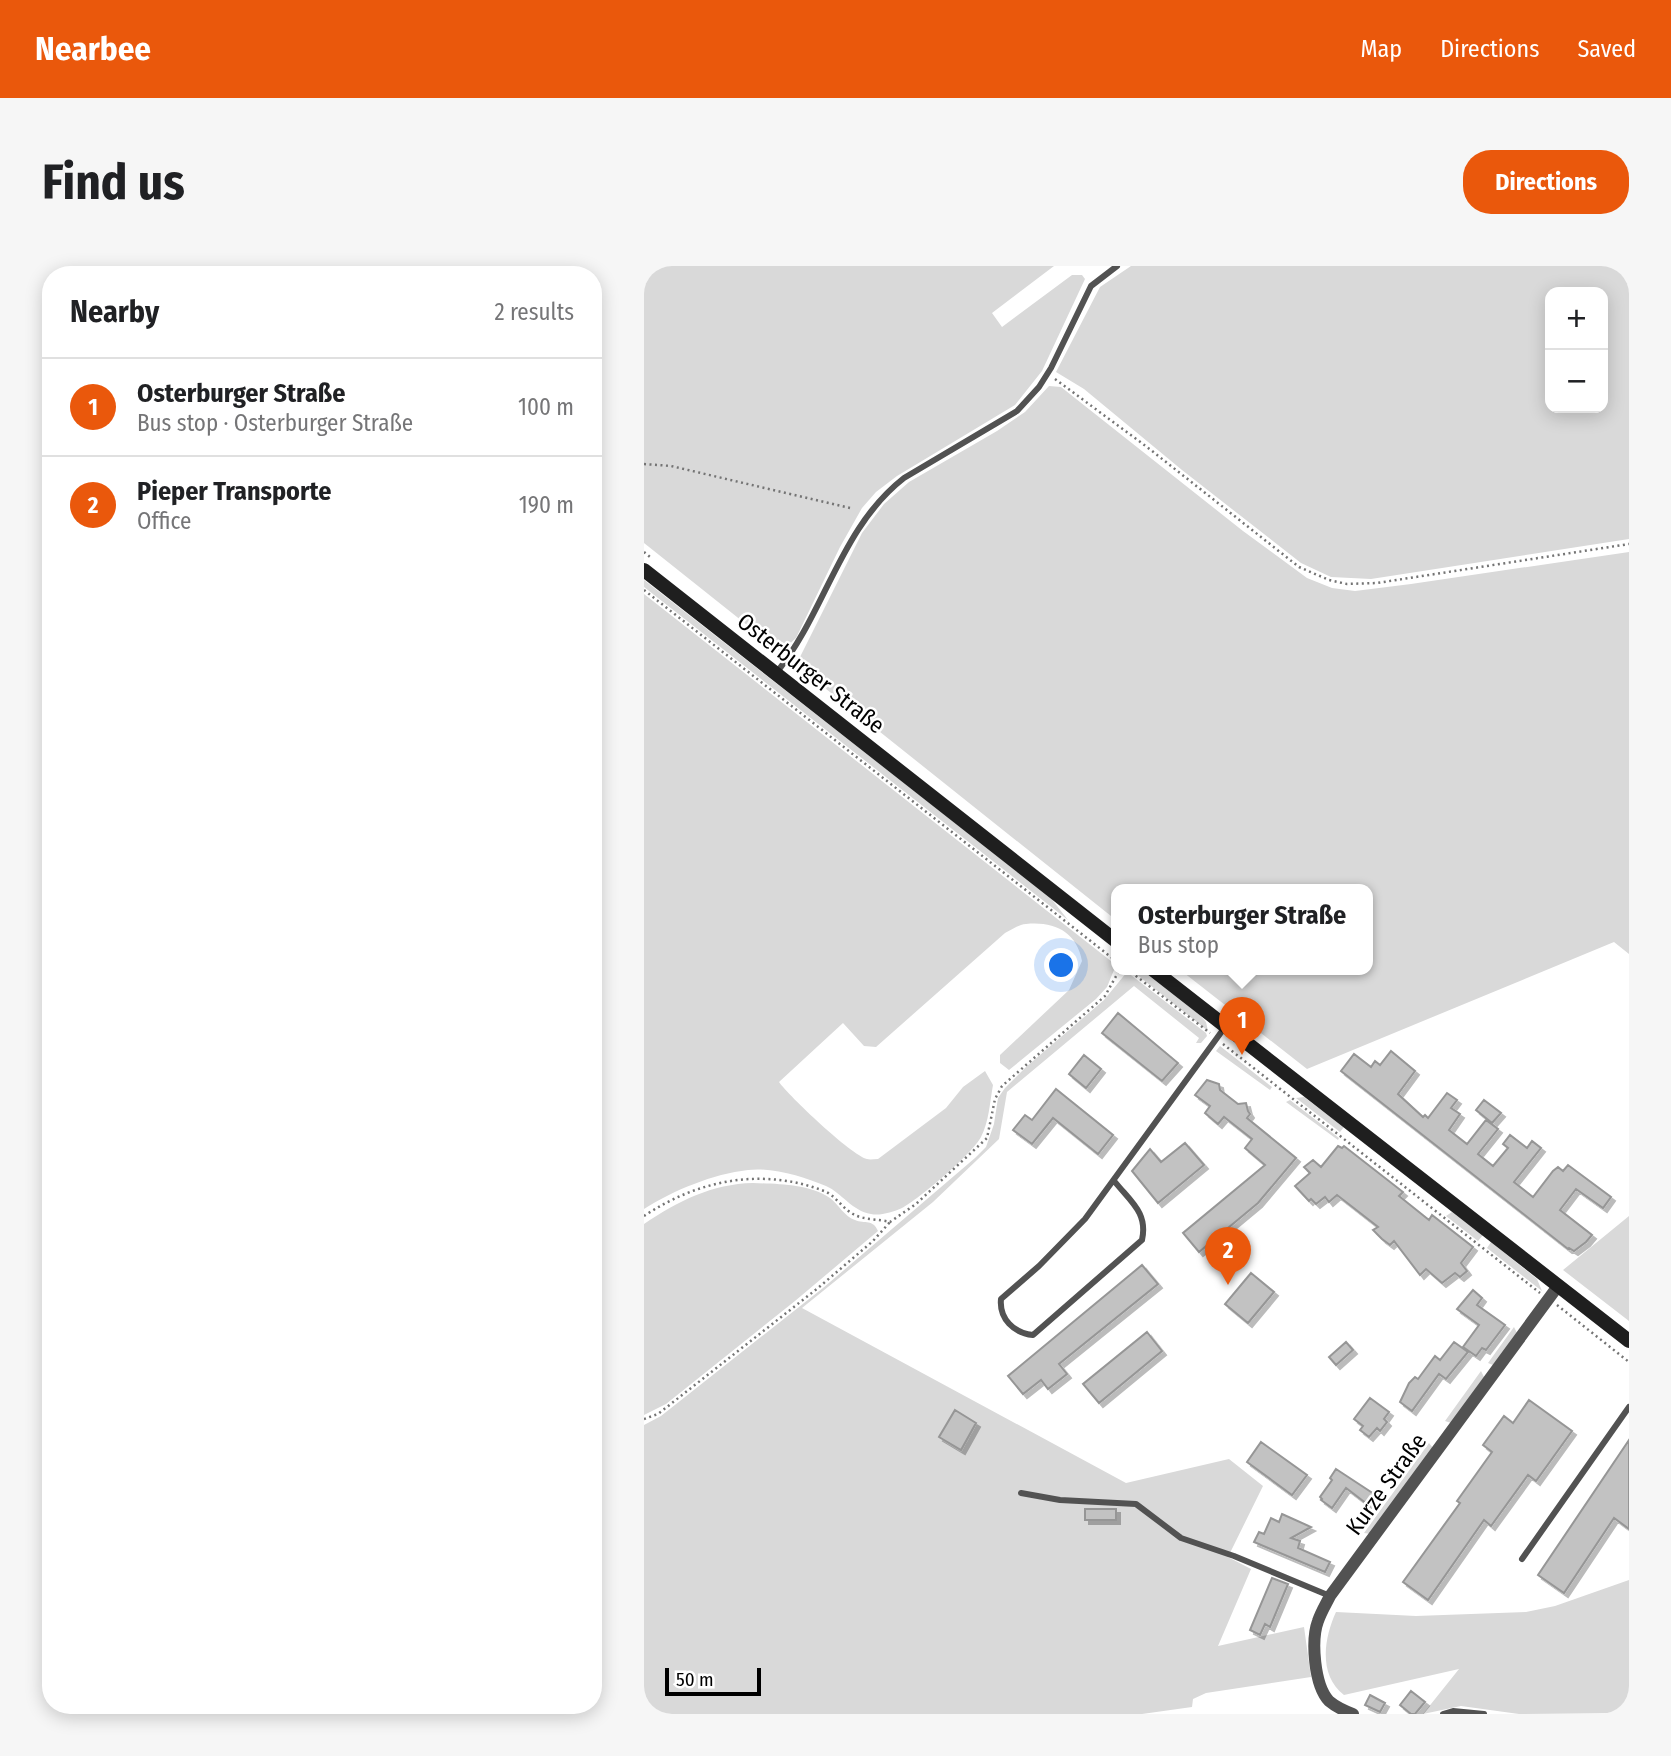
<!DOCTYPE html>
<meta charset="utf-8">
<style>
:root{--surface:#fff;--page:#f6f6f6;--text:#202124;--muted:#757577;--line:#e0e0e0;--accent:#ea580c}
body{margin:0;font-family:"Fira Sans Condensed",sans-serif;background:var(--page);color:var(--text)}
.controls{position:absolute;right:21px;top:21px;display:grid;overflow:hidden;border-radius:14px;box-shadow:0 4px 18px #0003}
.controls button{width:63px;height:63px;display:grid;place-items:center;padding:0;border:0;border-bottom:2px solid var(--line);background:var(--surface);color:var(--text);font:35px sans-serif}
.scale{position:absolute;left:21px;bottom:18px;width:96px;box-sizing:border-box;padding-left:7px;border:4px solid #000;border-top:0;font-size:19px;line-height:24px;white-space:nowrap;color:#000;-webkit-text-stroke:5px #fff;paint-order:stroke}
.you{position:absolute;left:418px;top:700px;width:24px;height:24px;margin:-18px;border:5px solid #fff;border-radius:50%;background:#1a73e8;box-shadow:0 0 0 10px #1a73e833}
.badge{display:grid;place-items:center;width:46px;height:46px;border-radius:50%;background:var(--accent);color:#fff;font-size:23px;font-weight:700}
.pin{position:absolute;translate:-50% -58px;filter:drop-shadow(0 2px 4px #0008)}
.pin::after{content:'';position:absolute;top:37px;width:24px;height:21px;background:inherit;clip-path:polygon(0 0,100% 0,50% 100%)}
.popup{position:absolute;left:467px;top:618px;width:262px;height:91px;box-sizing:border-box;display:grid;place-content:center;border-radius:14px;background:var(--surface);filter:drop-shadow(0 2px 5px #0005);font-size:23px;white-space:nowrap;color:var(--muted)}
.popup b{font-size:26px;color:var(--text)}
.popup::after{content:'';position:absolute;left:50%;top:100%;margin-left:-14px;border:14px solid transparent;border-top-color:var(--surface)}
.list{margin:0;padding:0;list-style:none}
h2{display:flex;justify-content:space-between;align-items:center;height:91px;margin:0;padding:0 28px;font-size:30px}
h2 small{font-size:23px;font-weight:400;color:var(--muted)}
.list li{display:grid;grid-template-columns:46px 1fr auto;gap:21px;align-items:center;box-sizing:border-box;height:98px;padding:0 28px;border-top:2px solid var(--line)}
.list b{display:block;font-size:26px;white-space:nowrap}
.list p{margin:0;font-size:23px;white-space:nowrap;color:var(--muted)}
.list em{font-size:23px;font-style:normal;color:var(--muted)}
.map{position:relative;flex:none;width:985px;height:1448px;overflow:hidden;border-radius:28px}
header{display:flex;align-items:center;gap:42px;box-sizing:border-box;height:98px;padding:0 35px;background:var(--accent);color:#fff}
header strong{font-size:33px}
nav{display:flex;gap:38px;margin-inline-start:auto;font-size:24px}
.intro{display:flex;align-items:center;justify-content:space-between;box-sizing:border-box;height:168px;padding:0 42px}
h1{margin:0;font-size:49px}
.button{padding:18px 32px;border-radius:28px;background:var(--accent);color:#fff;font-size:24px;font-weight:700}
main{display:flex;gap:42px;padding:0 42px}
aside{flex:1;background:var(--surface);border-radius:28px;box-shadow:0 4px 18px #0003}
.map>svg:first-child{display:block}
</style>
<header>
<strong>Nearbee</strong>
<nav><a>Map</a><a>Directions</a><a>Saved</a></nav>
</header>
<div class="intro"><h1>Find us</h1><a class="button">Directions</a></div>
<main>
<aside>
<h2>Nearby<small>2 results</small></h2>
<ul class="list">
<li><span class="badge">1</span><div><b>Osterburger Straße</b><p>Bus stop · Osterburger Straße</p></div><em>100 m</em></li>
<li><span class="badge">2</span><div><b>Pieper Transporte</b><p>Office</p></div><em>190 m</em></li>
</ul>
</aside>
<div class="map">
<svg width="985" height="1448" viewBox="0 0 985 1448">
<defs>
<filter id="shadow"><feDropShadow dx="4" dy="4" stdDeviation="0" flood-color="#0004"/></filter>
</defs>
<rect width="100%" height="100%" fill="#fff"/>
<!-- green -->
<path fill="#d9d9d9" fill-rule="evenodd" d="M 0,0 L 410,0 L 348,47 L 358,61 L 428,9 L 438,9 L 441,13 L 398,105 L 371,139 L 253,210 L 232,226 L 218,242 L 196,281 L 152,372 L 137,386 L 0,277 Z
M 487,0 L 985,0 L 985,273 L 727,313 L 687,311 L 657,297 L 538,204 L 440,123 L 412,106 L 456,21 ZM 959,26 L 959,142 L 906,142 L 906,26 Z
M 405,120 L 417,121 L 599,265 L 663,312 L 688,322 L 711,325 L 767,318 L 985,286 L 985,688 L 970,676 L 663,803 L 535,703 L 724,703 L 724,623 L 472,623 L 472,654 L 152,399 L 218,267 L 240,238 L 265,216 L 353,165 L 381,146 Z
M 0,314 L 406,631 L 424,654 L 0,321 Z
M 0,328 L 472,699 L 463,721 L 452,733 L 365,804 L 356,797 L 356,789 L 425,724 L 438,695 C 433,666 410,655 382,658 C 375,658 368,664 361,667 L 232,781 L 220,780 L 199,757 L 135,816 C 145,830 207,889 223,893 C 226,894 230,893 234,893 L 302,842 L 319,821 L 341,805 L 349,819 C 346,835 345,856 337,871 C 329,887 274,934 258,942 C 249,946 236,950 227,948 C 208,945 198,927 182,920 C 160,911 129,901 104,904 C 69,908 30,924 0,943 Z
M 494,703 L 503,708 L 555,748 L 562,756 L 564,765 L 487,704 Z
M 483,706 L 562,767 L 563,770 L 557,777 L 552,777 L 555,772 L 490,720 L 363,826 L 355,873 L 289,936 L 158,1042 L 482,1217 L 585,1193 L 619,1220 L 584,1291 L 607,1303 L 574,1380 L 660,1361 L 667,1411 L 562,1427 L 549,1433 L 548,1441 L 498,1448 L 0,1448 L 0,1159 L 17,1150 L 179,1022 L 331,892 L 342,881 L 350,858 L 354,832 L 361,822 L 382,801 L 460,734 Z
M 576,780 L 628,821 L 626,824 L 572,785 Z
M 660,831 L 700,861 L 696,866 L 652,832 Z
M 646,834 L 695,872 L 694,874 L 642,836 Z
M 109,917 C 133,918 165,918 186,932 C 194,938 201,951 211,954 C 221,958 229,953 234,965 L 151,1035 L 22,1138 L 0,1149 L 0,958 C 34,935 68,918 109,917 Z
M 808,946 L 839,969 L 834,975 L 802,950 Z
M 985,950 L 985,1055 L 919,1004 Z
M 847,976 L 893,1013 L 898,1025 L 843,982 Z
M 870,1061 L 873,1067 L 849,1099 L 844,1097 Z
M 837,1105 L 840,1111 L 807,1157 L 801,1155 Z
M 785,1177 L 789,1182 L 727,1268 L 720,1267 Z
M 985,1314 L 985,1447 L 875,1448 L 817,1440 L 779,1448 L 815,1403 L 700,1429 C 674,1409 680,1372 692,1346 L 772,1350 L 882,1346 L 911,1340 Z"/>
<!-- building -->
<path fill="#c2c2c2" stroke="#969696" stroke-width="2" filter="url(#shadow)" d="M 474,747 L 534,797 L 518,815 L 458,767 Z
M 747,785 L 771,805 L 754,828 L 779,851 L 781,849 L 784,852 L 803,827 L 813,834 L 807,842 L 816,848 L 805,864 L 823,878 L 842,854 L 854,863 L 834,888 L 849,900 L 864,882 L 859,878 L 866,869 L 883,882 L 888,875 L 897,882 L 870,916 L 889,931 L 909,905 L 914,901 L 919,905 L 924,899 L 967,931 L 959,942 L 932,923 L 916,944 L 948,969 L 942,976 L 930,985 L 925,982 L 924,983 L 697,805 L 710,788 L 727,801 L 731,795 L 736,799 Z
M 440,789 L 457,803 L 442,822 L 425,808 Z
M 563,814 L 575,818 L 576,824 L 594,838 L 602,837 L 604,845 L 606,848 L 603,852 L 652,892 L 614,937 L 555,986 L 539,967 L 621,899 L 601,882 L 608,873 L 580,851 L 574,858 L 561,847 L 566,840 L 551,829 Z
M 412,823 L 469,869 L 454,888 L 409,852 L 388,878 L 369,864 L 381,849 L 388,854 Z
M 840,834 L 857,847 L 848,857 L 832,844 Z
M 541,877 L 560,899 L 514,937 L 488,905 L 506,883 L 517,896 Z
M 694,880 L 698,882 L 700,880 L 759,926 L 755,930 L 785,954 L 788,949 L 829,981 L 817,997 L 823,1005 L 816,1011 L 811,1007 L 798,1017 L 782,1003 L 776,1009 L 750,975 L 746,979 L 738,973 L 729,964 L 734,961 L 693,929 L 685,936 L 681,931 L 672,938 L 667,933 L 665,935 L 651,920 L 666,907 L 660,901 L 669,894 L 677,901 Z
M 498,999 L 514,1018 L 415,1098 L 423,1108 L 404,1123 L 397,1114 L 379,1128 L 364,1110 Z
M 607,1007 L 630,1026 L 604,1057 L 581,1038 Z
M 829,1024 L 838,1032 L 833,1039 L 861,1059 L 842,1084 L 838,1082 L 832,1090 L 819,1081 L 835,1059 L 813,1043 Z
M 503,1066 L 518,1085 L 455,1137 L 439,1118 Z
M 702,1076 L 709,1084 L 692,1099 L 685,1091 Z
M 810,1076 L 824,1086 L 802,1113 L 795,1108 L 768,1145 L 756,1136 L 765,1117 L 771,1111 L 774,1113 L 791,1090 L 796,1094 Z
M 726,1132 L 745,1146 L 740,1153 L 743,1156 L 736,1165 L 733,1162 L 725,1171 L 716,1164 L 719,1160 L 710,1153 Z
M 885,1134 L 928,1165 L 892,1215 L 884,1209 L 847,1260 L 840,1254 L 784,1334 L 759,1316 L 816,1237 L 813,1235 L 848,1186 L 839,1179 L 860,1150 L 869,1157 Z
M 311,1144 L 332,1157 L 317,1184 L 295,1171 Z
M 985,1174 L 985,1263 L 970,1252 L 920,1327 L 894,1309 Z
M 617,1176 L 663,1209 L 648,1229 L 603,1196 Z
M 692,1203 L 730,1228 L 723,1238 L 702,1222 L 688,1242 L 677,1234 L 678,1233 L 676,1231 L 688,1214 L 686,1212 Z
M 441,1243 L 472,1243 L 472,1254 L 441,1254 Z
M 638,1248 L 667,1261 L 647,1272 L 656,1275 L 654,1282 L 686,1296 L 681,1306 L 610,1276 L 615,1266 L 620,1268 L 627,1252 L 635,1256 Z
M 628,1312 L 644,1318 L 626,1361 L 621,1358 L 616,1369 L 606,1364 Z
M 767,1425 L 781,1436 L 771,1448 L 767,1448 L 756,1439 Z
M 726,1429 L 741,1437 L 736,1446 L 721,1439 Z"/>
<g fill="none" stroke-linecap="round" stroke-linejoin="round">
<!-- path -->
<path stroke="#747474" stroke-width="2.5" stroke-dasharray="2 3.5" stroke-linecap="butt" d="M 411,113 L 503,181 L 655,301 L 685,314 L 703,318 L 733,317 L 985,278
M 0,198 L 27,200 L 206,242
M 0,286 L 6,291
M 0,324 L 472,695
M 483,703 L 566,767
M 579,778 L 896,1027
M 0,950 C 54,914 118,901 180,925 C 191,929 198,942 209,948 C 219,954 235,953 246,956 L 272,938 L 343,872 L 351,833 L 358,820 L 461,730 L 476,703
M 913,1039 L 985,1096
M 0,1153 L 14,1148 L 174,1022 L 229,975 L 246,956"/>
<!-- lane -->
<path stroke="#525252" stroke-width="6" d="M 133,406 C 182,345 196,262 260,212 L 373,145 L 395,121 L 407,102 L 447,20 L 473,0
M 471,916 C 487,936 504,947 498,974 L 389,1069 C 370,1067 355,1053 357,1033 L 395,1000 L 441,953 L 581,761
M 377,1227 L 416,1234 L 492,1238 L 537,1272 L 590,1290 L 686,1330
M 878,1293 L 985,1141
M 799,1448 L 809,1445 L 840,1448"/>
<!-- street -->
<path stroke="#525252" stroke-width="12" d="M 709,1448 C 701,1445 692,1441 685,1435 C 670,1419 667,1374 674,1355 C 677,1346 682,1338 686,1330 L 914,1020"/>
<!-- secondary -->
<path stroke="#1f1f1f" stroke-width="14" d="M 0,304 L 472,675
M 508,703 L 985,1075"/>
</g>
<g text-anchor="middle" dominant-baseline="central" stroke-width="5" stroke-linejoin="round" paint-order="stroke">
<!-- street labels -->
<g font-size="23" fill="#000" stroke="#fff">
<text transform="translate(167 407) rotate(38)">Osterburger Straße</text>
<text transform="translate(742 1218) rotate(-54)">Kurze Straße</text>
</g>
</g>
</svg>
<div class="controls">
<button>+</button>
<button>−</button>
</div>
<div class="scale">50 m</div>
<div class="you"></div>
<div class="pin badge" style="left:598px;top:789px">1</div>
<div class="popup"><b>Osterburger Straße</b>Bus stop</div>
<div class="pin badge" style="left:584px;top:1019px">2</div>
</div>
</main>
